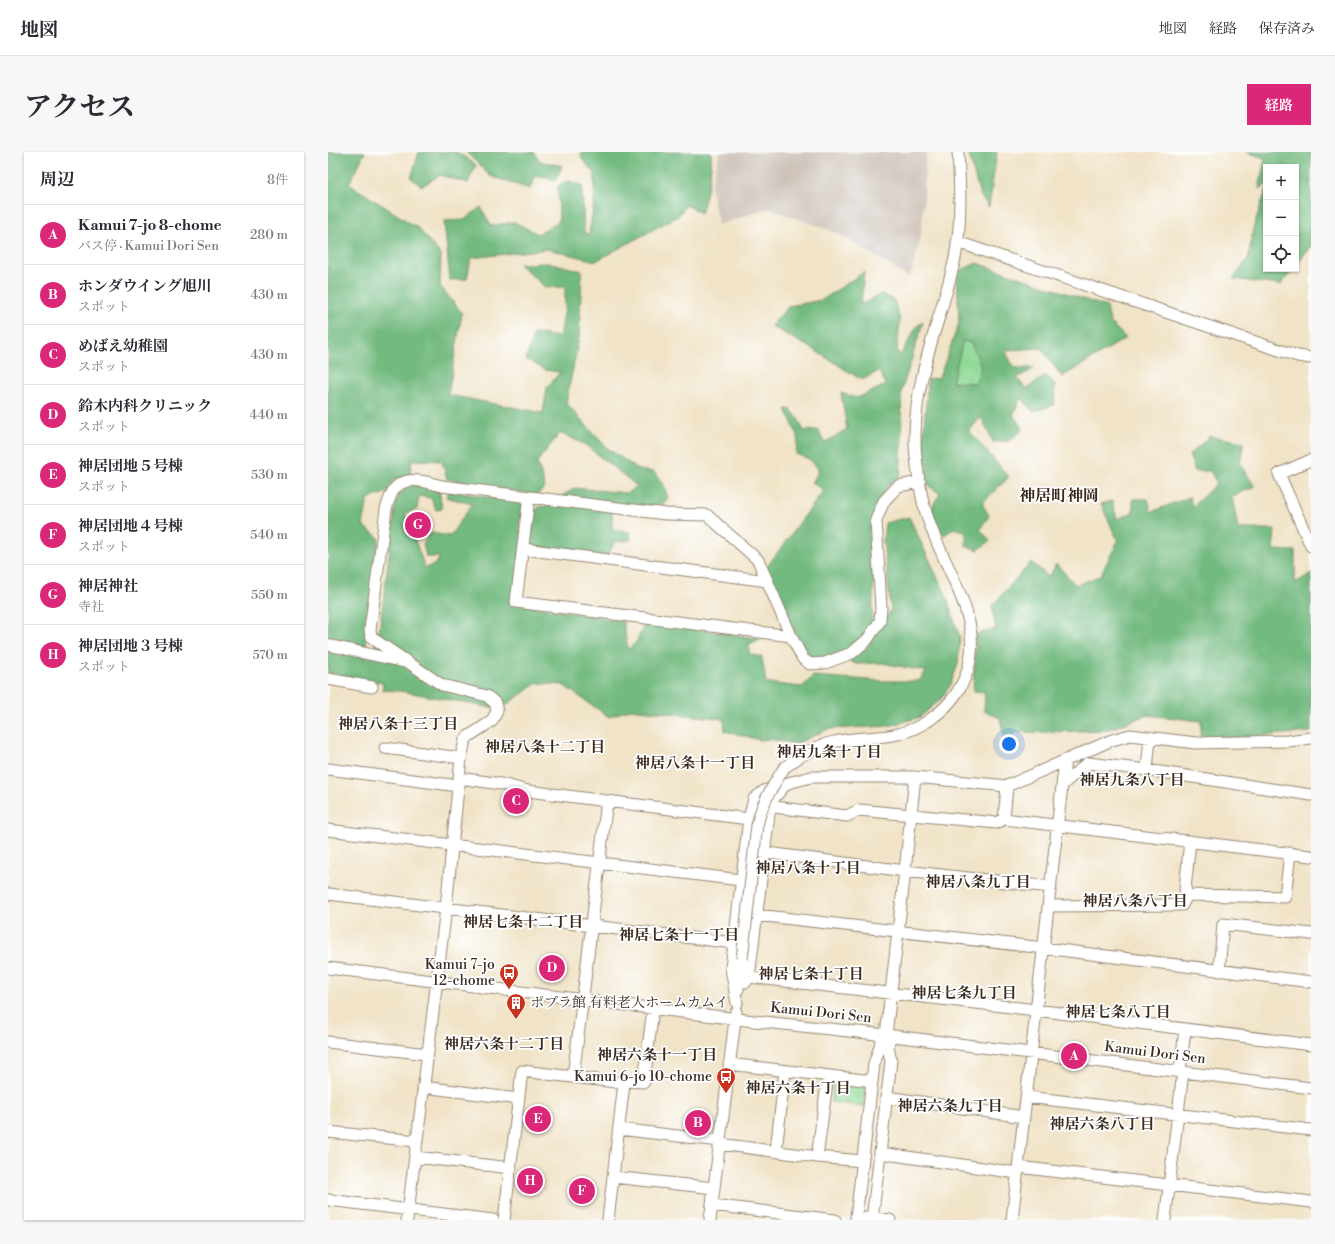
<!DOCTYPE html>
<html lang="ja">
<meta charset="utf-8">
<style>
:root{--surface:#fff;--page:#f7f7f7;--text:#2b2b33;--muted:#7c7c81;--line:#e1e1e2;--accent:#db2777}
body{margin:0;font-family:"Libre Bodoni","Noto Serif JP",serif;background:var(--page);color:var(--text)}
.controls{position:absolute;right:12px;top:12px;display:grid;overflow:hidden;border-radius:0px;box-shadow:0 1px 3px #0004}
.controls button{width:36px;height:36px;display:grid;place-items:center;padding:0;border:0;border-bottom:1px solid var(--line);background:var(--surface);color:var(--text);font:20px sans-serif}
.you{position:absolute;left:681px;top:592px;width:14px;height:14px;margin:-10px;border:3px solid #fff;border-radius:50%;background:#1a73e8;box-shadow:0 0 0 6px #1a73e833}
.badge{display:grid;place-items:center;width:26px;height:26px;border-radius:50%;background:var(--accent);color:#fff;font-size:13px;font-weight:700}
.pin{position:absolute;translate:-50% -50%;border:2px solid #fff;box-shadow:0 1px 4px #0006}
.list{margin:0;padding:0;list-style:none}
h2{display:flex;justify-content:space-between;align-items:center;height:52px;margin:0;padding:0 16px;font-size:17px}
h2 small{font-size:13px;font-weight:400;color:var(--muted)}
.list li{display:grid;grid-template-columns:26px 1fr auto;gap:12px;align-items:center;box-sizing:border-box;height:60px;padding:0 16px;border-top:1px solid var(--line)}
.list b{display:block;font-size:15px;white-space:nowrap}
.list p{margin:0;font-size:13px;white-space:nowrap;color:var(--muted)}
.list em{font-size:13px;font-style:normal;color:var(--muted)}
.icon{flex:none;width:22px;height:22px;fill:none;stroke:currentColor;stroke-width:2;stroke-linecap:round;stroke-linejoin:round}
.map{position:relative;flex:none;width:983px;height:1068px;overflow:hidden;border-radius:0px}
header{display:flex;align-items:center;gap:24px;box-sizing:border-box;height:56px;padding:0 20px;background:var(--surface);border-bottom:1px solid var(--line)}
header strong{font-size:19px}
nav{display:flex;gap:22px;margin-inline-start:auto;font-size:14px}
.intro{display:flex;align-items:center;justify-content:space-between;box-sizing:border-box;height:96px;padding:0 24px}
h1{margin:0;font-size:28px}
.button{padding:10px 18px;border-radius:0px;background:var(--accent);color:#fff;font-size:14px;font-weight:700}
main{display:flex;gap:24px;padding:0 24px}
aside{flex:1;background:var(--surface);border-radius:0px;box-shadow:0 1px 3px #0004}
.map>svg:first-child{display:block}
</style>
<header>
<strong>地図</strong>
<nav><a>地図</a><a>経路</a><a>保存済み</a></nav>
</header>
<div class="intro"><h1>アクセス</h1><a class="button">経路</a></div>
<main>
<aside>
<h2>周辺<small>8件</small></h2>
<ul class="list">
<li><span class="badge">A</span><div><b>Kamui 7-jo 8-chome</b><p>バス停 · Kamui Dori Sen</p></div><em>280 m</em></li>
<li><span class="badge">B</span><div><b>ホンダウイング旭川</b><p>スポット</p></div><em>430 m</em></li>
<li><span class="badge">C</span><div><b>めばえ幼稚園</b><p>スポット</p></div><em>430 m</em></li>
<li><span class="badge">D</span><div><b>鈴木内科クリニック</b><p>スポット</p></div><em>440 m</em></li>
<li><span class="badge">E</span><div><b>神居団地５号棟</b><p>スポット</p></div><em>530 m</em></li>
<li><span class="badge">F</span><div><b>神居団地４号棟</b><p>スポット</p></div><em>540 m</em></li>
<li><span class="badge">G</span><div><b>神居神社</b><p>寺社</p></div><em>550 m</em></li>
<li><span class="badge">H</span><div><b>神居団地３号棟</b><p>スポット</p></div><em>570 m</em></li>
</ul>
</aside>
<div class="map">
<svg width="983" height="1068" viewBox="0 0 983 1068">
<rect width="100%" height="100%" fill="#fff"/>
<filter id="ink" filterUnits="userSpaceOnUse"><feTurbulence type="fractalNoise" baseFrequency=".025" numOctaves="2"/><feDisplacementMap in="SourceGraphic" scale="8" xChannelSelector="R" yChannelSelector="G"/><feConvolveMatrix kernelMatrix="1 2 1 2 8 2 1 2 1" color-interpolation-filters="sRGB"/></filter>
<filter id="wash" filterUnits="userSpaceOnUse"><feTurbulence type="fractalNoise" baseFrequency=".012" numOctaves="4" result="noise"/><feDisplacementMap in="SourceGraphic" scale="16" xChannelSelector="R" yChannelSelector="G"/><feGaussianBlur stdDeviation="0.9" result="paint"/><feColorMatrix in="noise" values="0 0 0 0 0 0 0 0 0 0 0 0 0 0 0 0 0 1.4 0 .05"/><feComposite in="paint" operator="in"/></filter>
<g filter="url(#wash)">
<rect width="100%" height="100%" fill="#f0e3c7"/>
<!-- industrial -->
<path fill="#cdc2b9" d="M 390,0 L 598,0 L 596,43 L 593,83 L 582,126 L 509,81 L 440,56 L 390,73 L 383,35 L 391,3 Z"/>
<!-- green -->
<path fill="#8fda97" stroke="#65825a" d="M 635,189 L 643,191 L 654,214 L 648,231 L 624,230 Z
M 506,929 L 538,933 L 535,954 L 503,950 Z"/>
<!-- forest -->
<path fill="#73ba80" stroke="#57724f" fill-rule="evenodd" d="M 0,0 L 37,0 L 21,32 L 90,76 L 113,103 L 112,134 L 134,161 L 120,243 L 215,261 L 219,236 L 232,220 L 217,218 L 198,207 L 206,181 L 232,185 L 237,156 L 237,135 L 217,135 L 191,112 L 223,111 L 254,119 L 251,186 L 238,251 L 279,296 L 311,318 L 326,320 L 336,333 L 340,346 L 332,355 L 272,350 L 284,360 L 284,377 L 302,380 L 303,388 L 287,390 L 279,404 L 202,394 L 195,421 L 184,451 L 295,469 L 300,498 L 309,489 L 317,470 L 434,487 L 421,492 L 421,502 L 434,505 L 438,531 L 474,535 L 485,524 L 555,529 L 591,529 L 598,519 L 554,511 L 528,512 L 521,509 L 540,494 L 563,458 L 555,388 L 557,371 L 581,365 L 618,443 L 632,486 L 630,512 L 622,534 L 612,548 L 592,565 L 561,574 L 500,577 L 468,592 L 441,587 L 432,588 L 397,579 L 396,567 L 302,557 L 281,565 L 235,533 L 209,531 L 177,554 L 160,555 L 73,539 L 54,538 L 55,531 L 0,521 L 0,497 L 43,506 L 51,481 L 68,349 C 81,327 90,333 111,337 L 114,357 L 108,358 L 103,346 L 91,344 L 89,357 L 77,361 L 97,416 L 108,412 L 112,405 L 98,405 L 95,391 L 103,381 L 122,384 L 144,352 L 118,345 L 121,339 L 195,351 L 194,373 L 211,355 L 218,354 L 247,336 L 299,341 L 309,334 L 256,292 L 232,281 L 209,310 L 217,335 L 209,343 L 119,327 L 114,309 L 84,308 L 82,322 L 64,329 L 60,340 L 40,347 L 35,374 L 51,386 L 38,494 L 0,485 Z
M 91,0 L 129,0 L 148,13 L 140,31 L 112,23 L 94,34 L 83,26 Z
M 138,0 L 206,0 L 212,9 L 234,14 L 228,28 L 207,24 L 202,37 L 162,24 Z
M 253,0 L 383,0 C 385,15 378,46 373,61 L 358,53 L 350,64 L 268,109 L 219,97 L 143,106 L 139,127 L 122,128 L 116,69 L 136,68 L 153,55 L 163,74 L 186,70 L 210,82 L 231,69 L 230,34 L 240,29 L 254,33 L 256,81 L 261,82 L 266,51 L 267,22 L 254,7 Z
M 640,0 L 669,0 L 661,55 L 652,43 Z
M 918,0 L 983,0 L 983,94 L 968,113 L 968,15 L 938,15 L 938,33 L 931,37 L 937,6 Z
M 938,38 L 938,117 L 965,117 L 953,133 L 905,127 L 920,107 L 925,77 Z
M 649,111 L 779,155 L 782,170 L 798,186 L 734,225 L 713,196 L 677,198 L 686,216 L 707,216 L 689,226 L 698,237 L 718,223 L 727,232 L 726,253 L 705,260 L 693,245 L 685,263 L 695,277 L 681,289 L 665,290 L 653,265 L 641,279 L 681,325 L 654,351 L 661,364 L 652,377 L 662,389 L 650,398 L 638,394 L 638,381 L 627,376 L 616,383 L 608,378 L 603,356 L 612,342 L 597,331 L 600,311 L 593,314 L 600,227 L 611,226 L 631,171 L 629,120 ZM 635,189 L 643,191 L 653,214 L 648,231 L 624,230 Z
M 536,120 L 533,153 L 553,142 L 566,148 L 572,168 L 569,198 L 572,204 L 589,174 L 595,170 L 573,241 L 574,291 L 572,324 L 560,333 L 549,351 L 541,379 L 546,422 L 544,469 L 536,484 L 521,497 L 496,506 L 481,505 L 466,479 L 449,434 L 438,416 L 496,338 L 484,331 L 491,318 L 483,308 L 468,302 L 470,285 L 458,257 L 462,257 L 469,265 L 476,279 L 491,278 L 496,291 L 519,277 L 513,241 L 529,246 L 558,233 L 551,219 L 534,228 L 483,196 L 443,174 L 461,154 L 494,148 Z
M 882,284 L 916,290 L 912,312 L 927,335 L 904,344 L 910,377 L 947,377 L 945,398 L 967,399 L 967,431 L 983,422 L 983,580 L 873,588 L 873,569 L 819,563 L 779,578 L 685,581 L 686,601 L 680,603 L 672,566 L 656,559 L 657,540 L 645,539 L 648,482 L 668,477 L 664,454 L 703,410 L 721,425 L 728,412 L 748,433 L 772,424 L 790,389 L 773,352 L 784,349 L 789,367 L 805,360 L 805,347 L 820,347 L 823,360 L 862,345 L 864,355 L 889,331 L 882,319 L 867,319 L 861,303 Z"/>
</g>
<g filter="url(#ink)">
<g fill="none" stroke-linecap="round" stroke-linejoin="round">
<!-- minor casing -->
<g stroke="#968672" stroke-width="13">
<path id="minor" d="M 629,90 L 945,196 L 970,204 L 983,206
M 983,308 L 951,322 L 983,394
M 201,345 L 188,450 L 463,484
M 196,397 L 440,429
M 0,493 L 76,510
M 0,527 L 44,535
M 57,596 L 133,606
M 456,616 C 471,604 487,594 506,590 C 527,585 549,587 570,582 C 592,577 615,561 628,542 C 671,478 613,419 597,357 C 592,341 590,322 588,305 C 587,298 587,290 587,282 C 588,219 614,166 627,106 C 634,71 632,35 630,0
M 0,617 L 131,634
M 819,618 L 822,585
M 131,626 L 173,632 L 200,639 L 421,667
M 735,632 L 760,611 L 819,618 L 983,643
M 679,634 L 676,667 L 983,704
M 426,654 L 446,655 L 519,664 L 531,658 L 669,671 L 676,667
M 0,678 L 413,728
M 418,698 L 577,719 L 723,735
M 0,742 L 406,791
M 859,743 L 957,745 L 962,701
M 720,754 L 854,753 L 859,743 L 857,737 L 862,689
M 429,763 L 716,796 L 983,830
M 0,816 L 426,869 L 558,883 L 983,936
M 891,819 L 895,772 L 983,782
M 421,825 L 708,858 L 983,893
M 418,830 L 421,825 L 442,654 L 446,646 L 458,632
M 410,837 L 414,807
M 409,851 L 403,816 L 421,667 L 426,647 L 436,639 L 460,631 L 483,625 L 587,625 L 679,634 L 784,588 L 802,583 L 868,591 L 960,589 L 983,586
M 558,883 L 577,719 L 587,625
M 0,890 L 99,902
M 401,912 L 544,929
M 852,919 L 857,878
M 245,925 L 279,649
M 95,935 L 191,947
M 558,945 L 696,965
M 699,945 L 983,978
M 291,977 L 392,989
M 0,980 L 89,989
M 392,992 L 489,1005 L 534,1009
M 448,999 L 457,919
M 552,1001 L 689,1021
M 87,1005 L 183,1016
M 489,1005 L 500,924
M 690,1015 L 983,1050
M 285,1025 L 386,1036
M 0,1048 L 165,1068
M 384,1053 L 507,1068
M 538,1065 L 562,1068
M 79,1068 L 118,756 L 133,606 L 137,588 L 141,584 L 164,569 L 169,559 L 167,551 L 159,544 L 114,533 L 47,488 L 43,484 L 42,478 L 58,357 C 60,351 62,344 65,339 C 76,322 98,330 114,334 L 338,362 L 379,363 L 430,408 L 463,484 L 475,507 L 482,512 L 497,511 L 524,501 L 539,488 L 552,469 L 553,456 L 548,368 L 556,349 L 570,334 L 592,330
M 176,1068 L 194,919 L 296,931 L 300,929 L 316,930 L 325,856
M 280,1068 L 296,931
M 382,1068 L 408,860
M 529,1068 L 528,1066 L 546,912 L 552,894 L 554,883
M 544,1068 L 563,909 L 560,895 L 562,884
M 684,1068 L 737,608
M 837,1068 L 855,920"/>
</g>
<!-- minor -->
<use href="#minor" stroke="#fff" stroke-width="11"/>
<!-- minor-bridge casing -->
<g stroke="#968672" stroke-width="13" stroke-linecap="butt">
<path id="minor-bridge" d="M 414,807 L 429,673 C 434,650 444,636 456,616"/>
</g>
<!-- minor-bridge -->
<use href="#minor-bridge" stroke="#fff" stroke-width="11"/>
</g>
</g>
<!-- icons -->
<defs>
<g id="bus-pin" transform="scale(1)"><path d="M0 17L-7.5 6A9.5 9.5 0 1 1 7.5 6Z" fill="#c8321e" stroke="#fff"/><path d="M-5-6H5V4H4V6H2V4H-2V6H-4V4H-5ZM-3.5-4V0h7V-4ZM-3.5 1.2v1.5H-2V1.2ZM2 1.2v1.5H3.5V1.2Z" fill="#fff"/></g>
<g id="building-pin" transform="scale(1)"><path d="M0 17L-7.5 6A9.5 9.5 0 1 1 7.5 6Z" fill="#c8321e" stroke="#fff"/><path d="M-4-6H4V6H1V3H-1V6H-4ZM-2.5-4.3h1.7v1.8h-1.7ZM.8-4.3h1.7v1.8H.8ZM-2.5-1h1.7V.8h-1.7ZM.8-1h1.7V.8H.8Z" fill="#fff"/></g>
</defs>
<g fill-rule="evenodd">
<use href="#bus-pin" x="181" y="821"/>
<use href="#building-pin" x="188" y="851"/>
<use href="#bus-pin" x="398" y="925"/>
</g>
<g text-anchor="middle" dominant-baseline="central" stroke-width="3.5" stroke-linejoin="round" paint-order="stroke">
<!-- poi labels -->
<g font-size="14" fill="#3b2a1e" stroke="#fff" text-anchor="end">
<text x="167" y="813">Kamui 7-jo<tspan x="167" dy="16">12-chome</tspan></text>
<text x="202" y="851" text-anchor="start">ポプラ館 有料老人ホームカムイ</text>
<text x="384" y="925">Kamui 6-jo 10-chome</text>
</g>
<!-- street labels -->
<g font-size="14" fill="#3b2a1e" stroke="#fff">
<text transform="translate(493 861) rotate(6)">Kamui Dori Sen</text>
<text transform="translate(827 901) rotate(7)">Kamui Dori Sen</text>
</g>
<!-- neighbourhood labels -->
<g font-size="15" font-weight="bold" fill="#3b2a1e" stroke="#fff">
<text x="70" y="572">神居八条十三丁目</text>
<text x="217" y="595">神居八条十二丁目</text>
<text x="501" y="600">神居九条十丁目</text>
<text x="367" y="611">神居八条十一丁目</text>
<text x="804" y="628">神居九条八丁目</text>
<text x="480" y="716">神居八条十丁目</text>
<text x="650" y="730">神居八条九丁目</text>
<text x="807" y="749">神居八条八丁目</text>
<text x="195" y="770">神居七条十二丁目</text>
<text x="351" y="783">神居七条十一丁目</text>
<text x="483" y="822">神居七条十丁目</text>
<text x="636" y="841">神居七条九丁目</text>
<text x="790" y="860">神居七条八丁目</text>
<text x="176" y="892">神居六条十二丁目</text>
<text x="329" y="903">神居六条十一丁目</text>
<text x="470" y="936">神居六条十丁目</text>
<text x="622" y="954">神居六条九丁目</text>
<text x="774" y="972">神居六条八丁目</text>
</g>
<!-- quarter labels -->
<g font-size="16" font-weight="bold" fill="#3b2a1e" stroke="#fff">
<text x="731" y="344">神居町神岡</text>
</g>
</g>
</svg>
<div class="controls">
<button>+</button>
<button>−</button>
<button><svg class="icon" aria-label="locate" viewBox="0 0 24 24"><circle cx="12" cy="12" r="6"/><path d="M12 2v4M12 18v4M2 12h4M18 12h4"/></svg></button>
</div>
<div class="you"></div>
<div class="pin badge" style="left:746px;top:904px">A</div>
<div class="pin badge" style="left:370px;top:971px">B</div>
<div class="pin badge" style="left:188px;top:649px">C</div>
<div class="pin badge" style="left:224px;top:816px">D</div>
<div class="pin badge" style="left:210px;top:967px">E</div>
<div class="pin badge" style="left:254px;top:1039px">F</div>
<div class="pin badge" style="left:90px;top:373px">G</div>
<div class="pin badge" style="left:202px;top:1029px">H</div>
</div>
</main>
